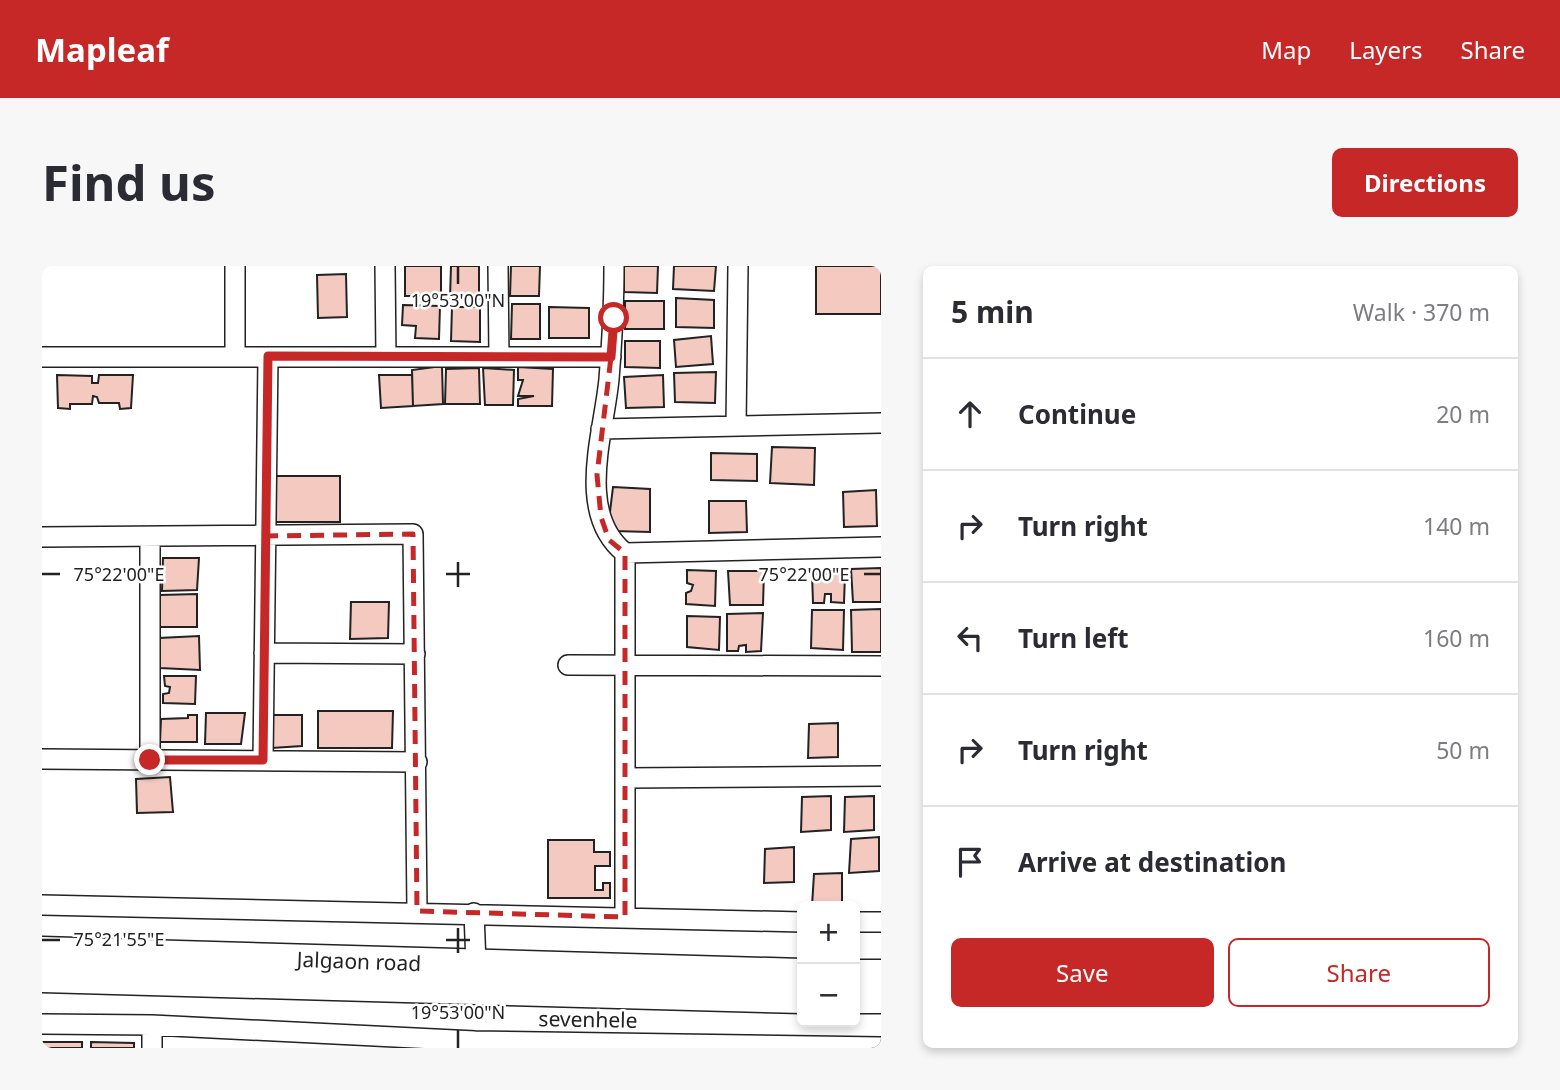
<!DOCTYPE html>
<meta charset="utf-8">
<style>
:root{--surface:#fff;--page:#f7f7f7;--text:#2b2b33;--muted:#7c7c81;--line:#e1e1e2;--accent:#c62828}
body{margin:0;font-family:"Noto Sans",sans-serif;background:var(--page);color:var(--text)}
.controls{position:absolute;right:21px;bottom:21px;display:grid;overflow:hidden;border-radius:10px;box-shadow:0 4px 10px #0003}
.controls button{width:63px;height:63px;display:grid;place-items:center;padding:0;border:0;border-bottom:2px solid var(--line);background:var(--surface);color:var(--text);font:35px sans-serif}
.stop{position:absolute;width:21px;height:21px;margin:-16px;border:5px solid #c62828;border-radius:50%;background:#fff}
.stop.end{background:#c62828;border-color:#fff;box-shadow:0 2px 7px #0008}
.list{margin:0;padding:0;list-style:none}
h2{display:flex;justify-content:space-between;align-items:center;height:91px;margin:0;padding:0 28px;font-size:30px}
h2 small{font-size:23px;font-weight:400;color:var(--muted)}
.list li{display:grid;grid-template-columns:46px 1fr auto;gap:21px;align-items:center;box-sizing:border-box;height:112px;padding:0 28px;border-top:2px solid var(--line)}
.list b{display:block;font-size:26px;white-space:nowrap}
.list em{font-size:23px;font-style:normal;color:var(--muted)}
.actions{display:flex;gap:14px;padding:21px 28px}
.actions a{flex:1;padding:16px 0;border:2px solid var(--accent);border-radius:10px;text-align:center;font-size:24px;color:var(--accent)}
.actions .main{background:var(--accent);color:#fff}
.icon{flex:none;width:38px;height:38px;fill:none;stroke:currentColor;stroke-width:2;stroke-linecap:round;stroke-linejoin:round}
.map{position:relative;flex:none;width:839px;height:782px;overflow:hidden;border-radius:10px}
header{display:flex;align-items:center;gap:42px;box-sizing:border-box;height:98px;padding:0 35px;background:var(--accent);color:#fff}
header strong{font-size:33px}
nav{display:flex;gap:38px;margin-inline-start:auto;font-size:24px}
.intro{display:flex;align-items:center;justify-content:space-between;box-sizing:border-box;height:168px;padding:0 42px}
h1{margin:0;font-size:49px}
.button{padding:18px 32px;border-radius:10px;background:var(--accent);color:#fff;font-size:24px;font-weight:700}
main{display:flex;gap:42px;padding:0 42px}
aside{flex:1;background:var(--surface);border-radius:10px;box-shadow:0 4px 10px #0003}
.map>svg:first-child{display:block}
</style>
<header>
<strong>Mapleaf</strong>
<nav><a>Map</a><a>Layers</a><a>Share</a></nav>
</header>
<div class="intro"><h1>Find us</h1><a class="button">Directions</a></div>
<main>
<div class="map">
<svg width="839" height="782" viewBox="0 0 839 782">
<rect width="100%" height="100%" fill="#fff"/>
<!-- building -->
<path fill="#f3c9c0" stroke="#222" stroke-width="2" d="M 363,0 L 399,0 L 399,30 L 363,30 Z
M 409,0 L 437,0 L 437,33 L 408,32 Z
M 469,0 L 498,0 L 497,30 L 468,30 Z
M 582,0 L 616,0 L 615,27 L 582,26 Z
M 632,0 L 674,0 L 672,25 L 631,23 Z
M 774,0 L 839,0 L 839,48 L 774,48 Z
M 304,8 L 305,51 L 276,52 L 275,9 Z
M 634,32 L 672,34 L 672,62 L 634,61 Z
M 583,35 L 622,35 L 622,63 L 583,63 Z
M 470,38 L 498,38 L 498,73 L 469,73 Z
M 361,39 L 398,40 L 397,73 L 373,72 L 374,60 L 360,59 Z
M 410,41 L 438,41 L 438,76 L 409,75 Z
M 507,41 L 547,42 L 547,72 L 507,72 Z
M 669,70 L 671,98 L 634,101 L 632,74 Z
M 583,75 L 618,75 L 618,102 L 583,101 Z
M 400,100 L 401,138 L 371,140 L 370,104 Z
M 476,101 L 511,103 L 510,140 L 476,140 L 476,133 L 492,130 L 476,130 L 481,114 L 476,114 Z
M 437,102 L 438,138 L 403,138 L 404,103 Z
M 441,102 L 472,104 L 471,139 L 443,139 Z
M 674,106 L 673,137 L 633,136 L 632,107 Z
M 15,109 L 50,110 L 50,117 L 56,117 L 57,109 L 91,109 L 89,142 L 78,143 L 77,137 L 57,137 L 55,131 L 51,130 L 50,138 L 28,138 L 28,143 L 16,142 Z
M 337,109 L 370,109 L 371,140 L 339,142 Z
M 621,109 L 622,141 L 584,142 L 582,111 Z
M 730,181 L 773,182 L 772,219 L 728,217 Z
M 669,187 L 715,188 L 715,215 L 669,214 Z
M 230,210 L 298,210 L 298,256 L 230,256 Z
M 571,221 L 608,223 L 608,266 L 571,265 L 567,254 Z
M 834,224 L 835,260 L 802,261 L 801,226 Z
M 667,235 L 704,235 L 705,266 L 667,267 Z
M 121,292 L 157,292 L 155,324 L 120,325 Z
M 839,302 L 839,336 L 811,336 L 809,303 Z
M 645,304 L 674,305 L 673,340 L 644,338 L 644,327 L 649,325 L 651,319 L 645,317 Z
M 686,305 L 722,305 L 721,339 L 688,339 Z
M 770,308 L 803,308 L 802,337 L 789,336 L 789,328 L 783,328 L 782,337 L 771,337 Z
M 155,328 L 155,361 L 118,361 L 118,329 Z
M 309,336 L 347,336 L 346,372 L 308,373 Z
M 839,343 L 839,386 L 810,386 L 809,344 Z
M 770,344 L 802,344 L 801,384 L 769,382 Z
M 721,347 L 719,385 L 704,386 L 704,379 L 697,380 L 696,385 L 685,385 L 685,348 Z
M 645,350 L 678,351 L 677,384 L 645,381 Z
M 157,370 L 158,404 L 118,402 L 117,372 Z
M 122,410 L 154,410 L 153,438 L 121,437 L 121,428 L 127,427 L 128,421 L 123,420 Z
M 276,445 L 351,445 L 350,482 L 276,482 Z
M 164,447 L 203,447 L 199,478 L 163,478 Z
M 146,449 L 155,449 L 155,476 L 118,476 L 119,453 L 146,452 Z
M 230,449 L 260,449 L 260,480 L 230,482 Z
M 796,457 L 796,491 L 766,492 L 767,458 Z
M 128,511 L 131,546 L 95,547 L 94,513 Z
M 789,530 L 789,564 L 759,566 L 760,531 Z
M 832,530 L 832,564 L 802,566 L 803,531 Z
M 837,571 L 837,605 L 807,607 L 809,573 Z
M 506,574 L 552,574 L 552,586 L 568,586 L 568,600 L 553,600 L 553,624 L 561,624 L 561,617 L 568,617 L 568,632 L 506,632 Z
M 752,581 L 752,616 L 722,617 L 723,583 Z
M 800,607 L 800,640 L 770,640 L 772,608 Z
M 0,776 L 40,776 L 40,782 L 0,782 Z
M 49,776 L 92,777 L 92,782 L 49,782 Z"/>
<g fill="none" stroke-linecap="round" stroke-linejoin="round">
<!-- minor casing -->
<g stroke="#222" stroke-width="22">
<path id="minor" d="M 193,0 L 193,91
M 343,0 L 344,91
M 456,0 L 457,91
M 572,0 C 572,38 570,75 567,113 C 562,167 533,247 583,287 L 583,651
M 0,91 L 569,91
M 694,160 L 696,0
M 559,163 L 839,157
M 0,271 L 371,268 L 375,645
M 583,287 L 839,281
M 222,387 L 373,388
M 526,399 L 839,400
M 0,493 L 375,496
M 108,494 L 108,271
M 221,494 L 226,91
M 583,512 L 839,510
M 0,639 L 760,656
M 432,647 L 434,698
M 813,656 L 839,656
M 0,758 L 110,759 L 433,775 L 839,781
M 110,782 L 110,759"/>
</g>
<!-- highway casing -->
<g stroke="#222" stroke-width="31">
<path id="highway" d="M 0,685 L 760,707
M 813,708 L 839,708
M 0,712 L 760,733
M 813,733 L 839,733"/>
</g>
<!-- minor -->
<use href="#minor" stroke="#fff" stroke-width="19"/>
<!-- highway -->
<use href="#highway" stroke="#fff" stroke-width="28"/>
</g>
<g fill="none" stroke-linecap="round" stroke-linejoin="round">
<!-- route -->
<path stroke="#c62828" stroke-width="9" d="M 108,494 L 221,494 L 226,90 L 569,91 L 572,52"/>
</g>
<!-- marked area -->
<path fill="none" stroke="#c62828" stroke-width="5" stroke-dasharray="14 9" stroke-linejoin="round" d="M 226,91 L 569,91 L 555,209 L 559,251 L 567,274 L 583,287 L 583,651 L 375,645 L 371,268 L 224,270 Z"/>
<!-- ticks -->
<path fill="none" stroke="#222" stroke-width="2.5" d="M 416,0 L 416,18M 416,296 L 416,321M 0,308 L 18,308M 404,308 L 428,308M 822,308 L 839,308M 416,662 L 416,687M 0,674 L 18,674M 404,674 L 428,674M 416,764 L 416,782"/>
<g text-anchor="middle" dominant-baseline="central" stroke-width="5" stroke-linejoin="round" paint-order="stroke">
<!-- street labels -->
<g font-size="21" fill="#222" stroke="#fff">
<text transform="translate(317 695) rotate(2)">Jalgaon road</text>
<text transform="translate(546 753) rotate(1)">sevenhele</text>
</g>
</g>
<g font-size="18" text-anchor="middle" fill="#222" stroke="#fff" stroke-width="5" stroke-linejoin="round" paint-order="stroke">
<text x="416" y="41">19°53'00"N</text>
<text x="762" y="315">75°22'00"E</text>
<text x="77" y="315">75°22'00"E</text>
<text x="77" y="680">75°21'55"E</text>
<text x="416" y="753">19°53'00"N</text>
</g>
</svg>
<div class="controls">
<button>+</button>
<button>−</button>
</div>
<div class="stop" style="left:572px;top:52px"></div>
<div class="stop end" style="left:108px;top:494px"></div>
</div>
<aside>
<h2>5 min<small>Walk · 370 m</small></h2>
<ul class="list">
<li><svg class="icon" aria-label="ahead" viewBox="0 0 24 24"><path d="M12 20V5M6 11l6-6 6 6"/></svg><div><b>Continue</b></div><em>20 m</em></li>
<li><svg class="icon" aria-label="right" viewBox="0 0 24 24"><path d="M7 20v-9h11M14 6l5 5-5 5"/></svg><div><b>Turn right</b></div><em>140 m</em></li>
<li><svg class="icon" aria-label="left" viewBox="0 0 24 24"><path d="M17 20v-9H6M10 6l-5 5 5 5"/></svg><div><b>Turn left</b></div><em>160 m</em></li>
<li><svg class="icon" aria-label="right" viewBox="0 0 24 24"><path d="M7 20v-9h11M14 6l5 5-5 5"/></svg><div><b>Turn right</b></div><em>50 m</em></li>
<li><svg class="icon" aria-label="arrive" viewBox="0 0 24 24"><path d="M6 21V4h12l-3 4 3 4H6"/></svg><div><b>Arrive at destination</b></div></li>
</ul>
<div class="actions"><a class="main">Save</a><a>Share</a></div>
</aside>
</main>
